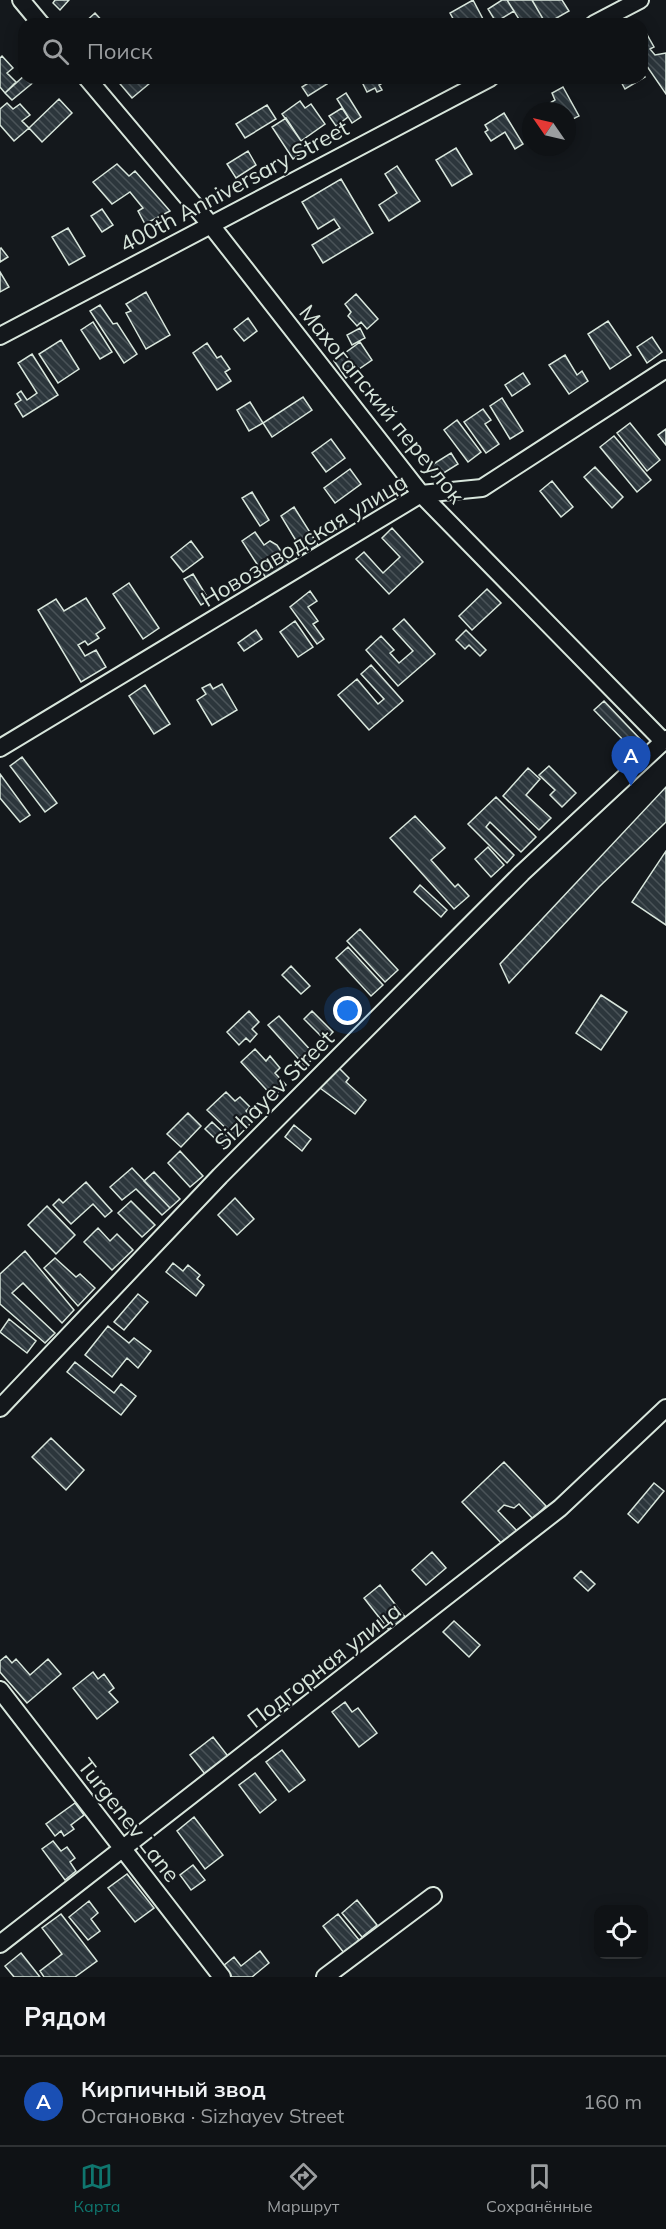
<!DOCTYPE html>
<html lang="ru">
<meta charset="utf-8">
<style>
:root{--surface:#0f1215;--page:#181b1e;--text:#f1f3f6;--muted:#9b9ea0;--line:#2f3234;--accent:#0f766e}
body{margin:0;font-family:Mulish,sans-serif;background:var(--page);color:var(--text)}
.controls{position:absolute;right:18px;bottom:18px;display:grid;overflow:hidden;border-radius:12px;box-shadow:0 3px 15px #0003}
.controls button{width:54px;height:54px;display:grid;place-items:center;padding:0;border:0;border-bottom:2px solid var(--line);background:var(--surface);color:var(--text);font:30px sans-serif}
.compass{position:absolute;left:522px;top:102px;width:54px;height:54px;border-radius:50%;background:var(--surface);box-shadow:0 3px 15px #0003;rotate:304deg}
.you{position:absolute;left:348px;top:1011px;width:21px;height:21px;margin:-15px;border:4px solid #fff;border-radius:50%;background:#1a73e8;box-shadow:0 0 0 9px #1a73e833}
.badge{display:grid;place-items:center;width:39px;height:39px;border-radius:50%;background:var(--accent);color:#fff;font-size:20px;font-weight:700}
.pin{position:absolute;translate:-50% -50px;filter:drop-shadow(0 2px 3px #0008)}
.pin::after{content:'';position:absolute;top:32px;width:21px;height:18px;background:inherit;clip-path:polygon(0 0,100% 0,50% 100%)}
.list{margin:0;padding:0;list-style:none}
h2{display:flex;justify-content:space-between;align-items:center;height:78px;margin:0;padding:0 24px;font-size:26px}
h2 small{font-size:20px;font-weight:400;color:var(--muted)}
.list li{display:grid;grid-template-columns:39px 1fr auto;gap:18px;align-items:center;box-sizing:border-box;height:90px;padding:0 24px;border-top:2px solid var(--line)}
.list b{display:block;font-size:22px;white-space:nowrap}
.list p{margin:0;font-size:20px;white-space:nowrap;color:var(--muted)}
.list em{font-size:20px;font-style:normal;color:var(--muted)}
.icon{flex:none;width:33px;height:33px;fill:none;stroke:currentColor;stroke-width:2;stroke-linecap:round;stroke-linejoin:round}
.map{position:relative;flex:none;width:666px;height:1977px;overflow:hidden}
.search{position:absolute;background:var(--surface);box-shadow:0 3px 15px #0003;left:18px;right:18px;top:18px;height:66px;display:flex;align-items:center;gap:15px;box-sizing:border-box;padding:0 21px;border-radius:18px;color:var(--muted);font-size:22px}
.sheet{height:168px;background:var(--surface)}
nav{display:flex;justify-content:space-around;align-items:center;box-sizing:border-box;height:84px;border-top:2px solid var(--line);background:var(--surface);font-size:16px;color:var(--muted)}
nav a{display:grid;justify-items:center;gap:3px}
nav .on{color:var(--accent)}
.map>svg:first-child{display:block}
</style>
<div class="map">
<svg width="666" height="1977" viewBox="0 0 666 1977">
<defs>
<pattern id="building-back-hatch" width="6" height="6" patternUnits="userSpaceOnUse" patternTransform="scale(1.5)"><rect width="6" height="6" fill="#2c363c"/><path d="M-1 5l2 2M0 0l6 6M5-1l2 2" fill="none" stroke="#4a5358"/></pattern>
</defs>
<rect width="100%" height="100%" fill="#14181c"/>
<!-- building -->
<path fill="url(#building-back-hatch)" stroke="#d8e6dc" stroke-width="1.5" d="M 55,0 L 69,0 L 60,10 L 53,3 Z
M 473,0 L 484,21 L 478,24 L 456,24 L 450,13 Z
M 502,0 L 507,0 L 514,11 L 496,22 L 488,9 Z
M 507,0 L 532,0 L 546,24 L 522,24 Z
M 532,0 L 562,0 L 569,11 L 546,24 Z
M 95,13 L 105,24 L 83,24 Z
M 645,31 L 654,47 L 650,49 L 655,55 L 666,53 L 666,94 L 642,59 L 642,33 Z
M 2,56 L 13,68 L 7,73 L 16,82 L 5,93 L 0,87 L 0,58 Z
M 642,72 L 645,77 L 625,89 L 619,78 L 642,78 Z
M 24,76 L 35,81 L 12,100 L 5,93 Z
M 115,78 L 156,78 L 132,98 Z
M 316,78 L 323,78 L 327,84 L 308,96 L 302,87 Z
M 360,78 L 385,78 L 386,81 L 379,85 L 382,90 L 377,92 L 375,88 L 367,92 Z
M 563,87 L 579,116 L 569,121 L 567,111 L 554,111 L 550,103 L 555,100 L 552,93 Z
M 346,93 L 361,117 L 352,123 L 337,99 Z
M 59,99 L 72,113 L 42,142 L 29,128 Z
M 300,101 L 305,108 L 311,104 L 325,124 L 301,141 L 282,114 Z
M 7,103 L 13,109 L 20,104 L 30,115 L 22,121 L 29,128 L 14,141 L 0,125 L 0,109 Z
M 267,105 L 276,119 L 245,138 L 236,124 Z
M 342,108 L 348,117 L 336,126 L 329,116 Z
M 504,113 L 523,144 L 515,149 L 505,132 L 491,141 L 485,132 L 488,130 L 485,125 Z
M 286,118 L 307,150 L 293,159 L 272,127 Z
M 456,148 L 472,174 L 452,186 L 436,160 Z
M 248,151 L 256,165 L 236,178 L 227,164 Z
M 117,164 L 129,176 L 135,171 L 170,211 L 145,224 L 138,211 L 143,208 L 130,192 L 112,204 L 93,182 Z
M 397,166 L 420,201 L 389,221 L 379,205 L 397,193 L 385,174 Z
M 341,179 L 373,233 L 323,263 L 312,245 L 340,228 L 334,219 L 318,229 L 302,202 Z
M 102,209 L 113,225 L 102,232 L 91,216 Z
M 68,228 L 85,256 L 69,265 L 52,237 Z
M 1,248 L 8,257 L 0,262 L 0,249 Z
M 0,272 L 9,287 L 0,292 Z
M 146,292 L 170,335 L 146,349 L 126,313 L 131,311 L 126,304 Z
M 356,294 L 378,319 L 367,329 L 361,322 L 357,326 L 348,316 L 351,312 L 345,304 Z
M 100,305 L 113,324 L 117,323 L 137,354 L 124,363 L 90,311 Z
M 248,318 L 257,331 L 244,341 L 234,329 Z
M 608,321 L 631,355 L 610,369 L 588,334 Z
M 93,322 L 112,352 L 100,359 L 81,330 Z
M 360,328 L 365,338 L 352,345 L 347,335 Z
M 652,337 L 662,352 L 647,363 L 637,347 Z
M 61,340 L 79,369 L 58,383 L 39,354 Z
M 360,342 L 372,360 L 346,378 L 334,361 Z
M 207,343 L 217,358 L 221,356 L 230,369 L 225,372 L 231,381 L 217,390 L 193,353 Z
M 32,354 L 58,395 L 23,417 L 15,404 L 21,400 L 17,394 L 21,391 L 27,400 L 37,393 L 18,363 Z
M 565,355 L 577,375 L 582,371 L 588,381 L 569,394 L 549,365 Z
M 523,373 L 530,384 L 512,396 L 505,385 Z
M 303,397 L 312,410 L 272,437 L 263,423 Z
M 502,398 L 523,431 L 510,439 L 490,406 Z
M 250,402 L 263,423 L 249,431 L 237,410 Z
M 483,409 L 491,420 L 485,424 L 499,444 L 486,453 L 464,422 Z
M 457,420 L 481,452 L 468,462 L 444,430 Z
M 630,423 L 660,460 L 647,471 L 617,433 Z
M 666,429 L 666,445 L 658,435 Z
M 614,436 L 651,480 L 637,492 L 600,447 Z
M 331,439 L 345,458 L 326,472 L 312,453 Z
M 451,453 L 458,464 L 434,479 L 427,468 Z
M 595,467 L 623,497 L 612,508 L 584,477 Z
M 350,469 L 361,484 L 335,503 L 324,488 Z
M 552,481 L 573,507 L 561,517 L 540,491 Z
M 252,492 L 269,520 L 260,526 L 242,498 Z
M 294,507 L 318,545 L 304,554 L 281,516 Z
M 392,528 L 423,562 L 389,594 L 356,559 L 364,552 L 383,573 L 400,557 L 382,538 Z
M 255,532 L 264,545 L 270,541 L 277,545 L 289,563 L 266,578 L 242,541 Z
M 191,541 L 203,557 L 183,572 L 171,557 Z
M 193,574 L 209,600 L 201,605 L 184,579 Z
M 129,583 L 159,628 L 143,639 L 113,594 Z
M 487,589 L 501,603 L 472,630 L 459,616 Z
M 310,591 L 317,601 L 308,607 L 318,621 L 313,624 L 324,639 L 317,644 L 290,607 Z
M 86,598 L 105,628 L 96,634 L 99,638 L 88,645 L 85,641 L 78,645 L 85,656 L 96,650 L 106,667 L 81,682 L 38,610 L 56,599 L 64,611 Z
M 404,619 L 435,654 L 398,686 L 366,650 L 381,636 L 394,650 L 390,653 L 399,663 L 413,651 L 393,629 Z
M 295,621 L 313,647 L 298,657 L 280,632 Z
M 256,630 L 262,639 L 244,651 L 238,643 Z
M 466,630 L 486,650 L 480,656 L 469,645 L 465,649 L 456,640 Z
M 371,665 L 403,701 L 369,730 L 338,695 L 357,679 L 378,704 L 384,699 L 361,674 Z
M 210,684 L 213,689 L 222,684 L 237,710 L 212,725 L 197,700 L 206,694 L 202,688 Z
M 145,685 L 170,724 L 154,734 L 129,696 Z
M 604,701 L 642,741 L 633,750 L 594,710 Z
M 22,757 L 57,803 L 45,812 L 10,766 Z
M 549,766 L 576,793 L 562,807 L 550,795 L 555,790 L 539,775 Z
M 528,768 L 540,779 L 526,795 L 551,818 L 539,830 L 503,796 Z
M 0,774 L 30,815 L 20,822 L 0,798 Z
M 666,787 L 666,822 L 599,887 L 509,983 L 500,964 Z
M 496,797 L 536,837 L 521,852 L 490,822 L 486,827 L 514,855 L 507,863 L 468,824 Z
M 415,816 L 445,848 L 431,860 L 455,887 L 458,884 L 469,896 L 454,909 L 390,838 Z
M 488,847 L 504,865 L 491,877 L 475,859 Z
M 666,851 L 666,925 L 632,902 Z
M 420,885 L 447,910 L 441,917 L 414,892 Z
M 360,929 L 398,970 L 385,982 L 347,941 Z
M 348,947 L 383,985 L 371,996 L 336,958 Z
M 291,966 L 310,986 L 301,994 L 282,975 Z
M 601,995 L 627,1012 L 601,1050 L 576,1033 Z
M 249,1011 L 259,1022 L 252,1029 L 257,1034 L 250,1042 L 246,1038 L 239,1045 L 227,1032 Z
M 312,1011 L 333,1032 L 325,1040 L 304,1019 Z
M 279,1016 L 316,1056 L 305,1066 L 268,1025 Z
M 255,1049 L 266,1061 L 270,1056 L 280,1068 L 275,1073 L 286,1085 L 273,1097 L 241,1062 Z
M 339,1068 L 349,1078 L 346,1082 L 366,1100 L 355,1114 L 320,1088 Z
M 226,1092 L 235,1101 L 240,1097 L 250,1107 L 246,1111 L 255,1119 L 236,1138 L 207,1110 Z
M 188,1113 L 201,1126 L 181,1147 L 167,1134 Z
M 212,1122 L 232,1141 L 225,1148 L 205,1129 Z
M 294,1125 L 311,1139 L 302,1151 L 285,1137 Z
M 180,1151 L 203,1176 L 190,1187 L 168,1163 Z
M 132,1168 L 170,1208 L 162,1215 L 136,1189 L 122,1200 L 110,1187 Z
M 154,1172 L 180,1199 L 170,1208 L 144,1181 Z
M 86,1182 L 112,1211 L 105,1217 L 93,1204 L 71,1224 L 53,1205 L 59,1199 L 63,1203 Z
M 235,1198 L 254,1219 L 237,1235 L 218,1215 Z
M 131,1201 L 155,1225 L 142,1237 L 118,1213 Z
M 47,1206 L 75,1235 L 56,1254 L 28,1225 Z
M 98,1228 L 110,1241 L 117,1234 L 133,1250 L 112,1270 L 84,1242 Z
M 25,1251 L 74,1310 L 62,1323 L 23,1283 L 12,1293 L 55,1333 L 45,1343 L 0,1304 L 0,1274 Z
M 55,1258 L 76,1277 L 80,1274 L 95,1288 L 78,1306 L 44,1268 Z
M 173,1263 L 183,1271 L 188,1265 L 200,1275 L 197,1279 L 204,1285 L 196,1296 L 166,1272 Z
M 138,1294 L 148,1302 L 124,1330 L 114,1322 Z
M 9,1319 L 36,1341 L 27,1353 L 0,1332 Z
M 108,1326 L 129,1343 L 134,1338 L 151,1351 L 138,1368 L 127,1358 L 112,1377 L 85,1355 Z
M 75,1362 L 114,1393 L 121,1384 L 136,1396 L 121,1415 L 67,1372 Z
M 51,1438 L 84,1470 L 66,1490 L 32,1457 Z
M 504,1462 L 546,1506 L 533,1519 L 519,1504 L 514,1508 L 504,1505 L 498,1511 L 518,1532 L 504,1546 L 462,1502 Z
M 654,1483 L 664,1491 L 638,1523 L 628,1514 Z
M 432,1552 L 446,1568 L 426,1585 L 412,1570 Z
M 581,1571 L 595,1584 L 588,1591 L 574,1578 Z
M 380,1585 L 405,1617 L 389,1630 L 364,1598 Z
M 454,1621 L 480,1645 L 469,1657 L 443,1632 Z
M 6,1656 L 12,1663 L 16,1659 L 30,1675 L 48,1659 L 61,1674 L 27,1703 L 0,1672 L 0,1661 Z
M 93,1672 L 98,1679 L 104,1674 L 114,1688 L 109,1692 L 118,1702 L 97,1719 L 73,1688 Z
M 345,1702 L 352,1712 L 358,1708 L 377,1733 L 359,1747 L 332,1712 Z
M 213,1737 L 231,1760 L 208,1778 L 190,1755 Z
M 282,1750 L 305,1780 L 289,1792 L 266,1762 Z
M 255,1773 L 276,1800 L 260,1813 L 239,1785 Z
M 75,1803 L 84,1815 L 71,1825 L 74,1829 L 64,1836 L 61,1831 L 55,1836 L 46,1824 Z
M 194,1817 L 223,1855 L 205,1869 L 177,1831 Z
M 53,1841 L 61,1851 L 67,1847 L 75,1858 L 70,1862 L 76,1871 L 65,1880 L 42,1849 Z
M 193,1865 L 205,1880 L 191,1890 L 180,1875 Z
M 127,1874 L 154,1908 L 135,1922 L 108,1888 Z
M 357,1900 L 377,1925 L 362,1937 L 342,1913 Z
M 89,1901 L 98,1913 L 91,1919 L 100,1931 L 88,1940 L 69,1917 Z
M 61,1914 L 97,1961 L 75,1977 L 44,1977 L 40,1971 L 62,1954 L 42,1928 Z
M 338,1914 L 359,1940 L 344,1953 L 323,1926 Z
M 260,1951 L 269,1963 L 252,1977 L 232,1977 L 223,1966 L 234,1957 L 241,1966 Z
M 21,1953 L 40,1977 L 14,1977 L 5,1966 Z"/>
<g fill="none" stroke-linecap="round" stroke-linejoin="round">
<!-- minor casing -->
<g stroke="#d8e6dc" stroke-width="20">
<path id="minor" d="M 21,0 L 41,24
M 594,24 L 640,0
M 87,78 L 210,224 L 421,494 L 663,741
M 0,336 L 490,78
M 0,748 L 421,494 L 482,488 L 666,369
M 0,1408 L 220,1176 L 522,873 L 666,739
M 0,1690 L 222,1977
M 0,1944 L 560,1508 L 666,1408
M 325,1977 L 433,1896"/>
</g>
<!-- minor -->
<use href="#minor" stroke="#14181c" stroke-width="16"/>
</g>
<g text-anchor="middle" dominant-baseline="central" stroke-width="4.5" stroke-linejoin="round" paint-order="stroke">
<!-- street labels -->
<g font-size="22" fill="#d8e6dc" stroke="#14181c">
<text transform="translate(234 186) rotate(-28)">400th Anniversary Street</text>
<text transform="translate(382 404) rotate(51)">Махогапский переулок</text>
<text transform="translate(304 540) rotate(-31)">Новозаводская улица</text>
<text transform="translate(274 1090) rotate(-45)">Sizhayev Street</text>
<text transform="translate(324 1665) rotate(-38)">Подгорная улица</text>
<text transform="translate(129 1820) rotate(52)">Turgenev Lane</text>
</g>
</g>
</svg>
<div class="controls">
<button><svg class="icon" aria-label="locate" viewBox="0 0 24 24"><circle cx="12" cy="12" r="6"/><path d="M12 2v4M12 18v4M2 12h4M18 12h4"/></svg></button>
</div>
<svg class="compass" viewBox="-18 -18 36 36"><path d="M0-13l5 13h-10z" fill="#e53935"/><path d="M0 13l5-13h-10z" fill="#9b9ea0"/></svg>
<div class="you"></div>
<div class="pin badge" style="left:631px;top:786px;background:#1a4fb4">A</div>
<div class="search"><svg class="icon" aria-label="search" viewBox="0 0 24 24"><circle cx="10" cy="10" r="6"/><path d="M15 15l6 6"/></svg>Поиск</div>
</div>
<section class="sheet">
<h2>Рядом<small></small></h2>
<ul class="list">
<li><span class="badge" style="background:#1a4fb4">A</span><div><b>Кирпичный звод</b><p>Остановка · Sizhayev Street</p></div><em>160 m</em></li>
</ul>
</section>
<nav>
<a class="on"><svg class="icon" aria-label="map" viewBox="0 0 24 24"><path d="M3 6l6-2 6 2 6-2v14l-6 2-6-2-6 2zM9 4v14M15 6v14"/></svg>Карта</a>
<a><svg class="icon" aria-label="directions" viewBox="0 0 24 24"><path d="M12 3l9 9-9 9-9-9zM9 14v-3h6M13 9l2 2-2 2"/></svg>Маршрут</a>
<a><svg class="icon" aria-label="saved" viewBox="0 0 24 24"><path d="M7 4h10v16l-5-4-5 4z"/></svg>Сохранённые</a>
</nav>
